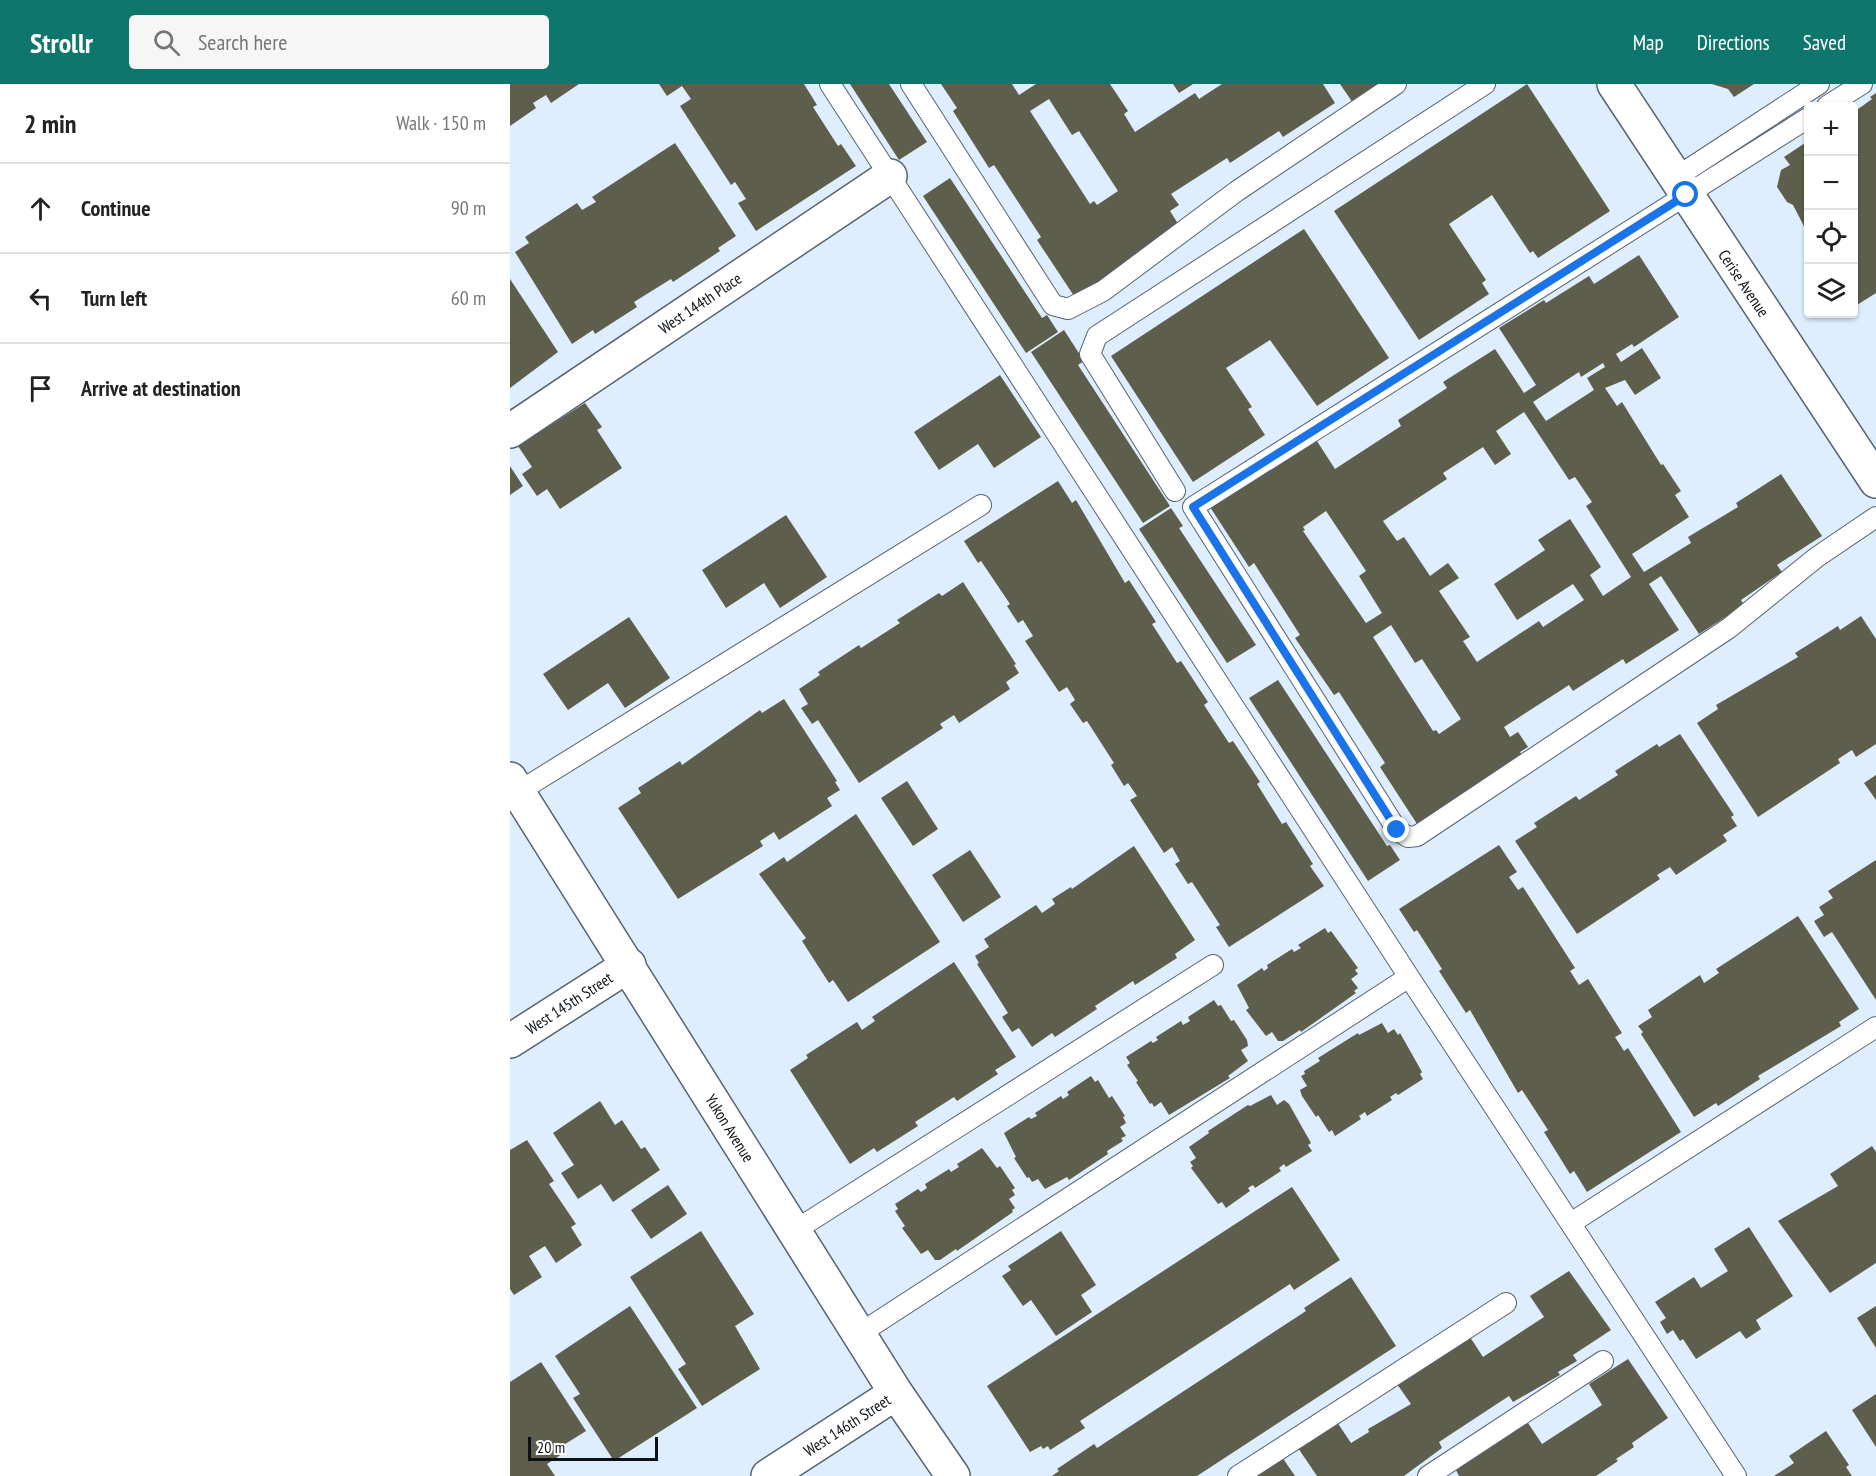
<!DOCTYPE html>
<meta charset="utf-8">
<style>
:root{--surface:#fff;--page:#f6f6f6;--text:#222;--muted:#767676;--line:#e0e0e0;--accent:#0f766e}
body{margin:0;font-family:"PT Sans Narrow",sans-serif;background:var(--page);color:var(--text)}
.controls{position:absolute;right:18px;top:18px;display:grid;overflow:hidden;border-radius:6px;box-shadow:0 2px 4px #0004}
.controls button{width:54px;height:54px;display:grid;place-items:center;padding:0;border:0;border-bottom:2px solid var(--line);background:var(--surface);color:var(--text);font:30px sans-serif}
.scale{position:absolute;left:18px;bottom:15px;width:130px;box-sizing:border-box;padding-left:6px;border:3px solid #0b1116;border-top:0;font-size:16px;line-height:21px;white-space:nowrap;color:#0b1116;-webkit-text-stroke:4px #fff;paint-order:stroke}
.stop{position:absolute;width:18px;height:18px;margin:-14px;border:4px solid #1a73e8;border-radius:50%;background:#fff}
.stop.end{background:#1a73e8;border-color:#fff;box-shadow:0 2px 6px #0008}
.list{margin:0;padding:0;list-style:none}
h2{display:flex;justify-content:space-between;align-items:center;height:78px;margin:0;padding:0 24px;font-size:26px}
h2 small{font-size:20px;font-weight:400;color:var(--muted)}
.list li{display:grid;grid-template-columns:39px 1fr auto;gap:18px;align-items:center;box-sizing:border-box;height:90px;padding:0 24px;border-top:2px solid var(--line)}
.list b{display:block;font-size:22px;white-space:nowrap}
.list em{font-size:20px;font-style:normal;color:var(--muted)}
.icon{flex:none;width:33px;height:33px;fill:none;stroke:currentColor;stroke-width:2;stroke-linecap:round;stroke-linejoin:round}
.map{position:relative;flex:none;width:1366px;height:1392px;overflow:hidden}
header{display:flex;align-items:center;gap:36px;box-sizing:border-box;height:84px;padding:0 30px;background:var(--accent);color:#fff}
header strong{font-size:28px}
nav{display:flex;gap:33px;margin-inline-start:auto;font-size:21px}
.search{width:420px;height:54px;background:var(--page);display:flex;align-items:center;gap:15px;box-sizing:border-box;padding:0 21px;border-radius:6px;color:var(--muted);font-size:22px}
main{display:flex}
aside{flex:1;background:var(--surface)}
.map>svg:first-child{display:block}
</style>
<header>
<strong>Strollr</strong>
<div class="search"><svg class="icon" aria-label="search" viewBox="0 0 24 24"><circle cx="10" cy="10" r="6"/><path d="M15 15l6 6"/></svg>Search here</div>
<nav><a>Map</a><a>Directions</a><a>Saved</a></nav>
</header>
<main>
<aside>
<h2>2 min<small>Walk · 150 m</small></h2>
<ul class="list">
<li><svg class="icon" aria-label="ahead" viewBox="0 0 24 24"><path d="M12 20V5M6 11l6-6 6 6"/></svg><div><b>Continue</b></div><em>90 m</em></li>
<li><svg class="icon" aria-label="left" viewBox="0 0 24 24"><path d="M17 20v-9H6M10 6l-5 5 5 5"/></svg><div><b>Turn left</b></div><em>60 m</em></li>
<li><svg class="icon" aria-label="arrive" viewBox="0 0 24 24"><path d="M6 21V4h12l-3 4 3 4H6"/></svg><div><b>Arrive at destination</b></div></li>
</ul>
</aside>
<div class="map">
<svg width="1366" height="1392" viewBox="0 0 1366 1392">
<rect width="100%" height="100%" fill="#deeefe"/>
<!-- building -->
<path fill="#5e5e4c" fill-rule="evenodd" d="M 0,0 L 69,0 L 41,19 L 36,11 L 23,19 L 26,24 L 0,42 Z
M 149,0 L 294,0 L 307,21 L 303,23 L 328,62 L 331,60 L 346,82 L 246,147 L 228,119 L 236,115 L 225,98 L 221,101 L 170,22 L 181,15 L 172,2 L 157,12 Z
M 340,0 L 379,0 L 417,58 L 389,76 Z
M 431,0 L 502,0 L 509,11 L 526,0 L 600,0 L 618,27 L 614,30 L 625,48 L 685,9 L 689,15 L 712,0 L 813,0 L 825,19 L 773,53 L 769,47 L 720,79 L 717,74 L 661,110 L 669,121 L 660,127 L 672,146 L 566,215 L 527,156 L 531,153 L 484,81 L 479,84 L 443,27 L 447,24 ZM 539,15 L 562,51 L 569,47 L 608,107 L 587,121 L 584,117 L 580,120 L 520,27 Z
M 663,0 L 683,0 L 669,9 Z
M 830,0 L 880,0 L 845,22 Z
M 1017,0 L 1100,127 L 1028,174 L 1023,167 L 1020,169 L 982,111 L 939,140 L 976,196 L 972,199 L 979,210 L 909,256 L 824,127 Z
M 1202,0 L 1244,0 L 1224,13 L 1218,5 Z
M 1366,9 L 1366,209 L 1347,221 L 1344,219 L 1344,28 L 1362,15 L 1360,13 Z
M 1298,57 L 1298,150 L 1283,121 L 1277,118 L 1267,103 L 1271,86 L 1280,81 L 1274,73 Z
M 165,59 L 226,152 L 208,164 L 210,167 L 163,198 L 161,195 L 124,218 L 127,223 L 85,250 L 83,246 L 62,260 L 5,168 L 19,159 L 15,153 L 67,119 L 72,126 L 86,118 L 82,113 Z
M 440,94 L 532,234 L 537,231 L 548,248 L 516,269 L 413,112 Z
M 794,145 L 879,274 L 807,322 L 760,256 L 716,284 L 742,323 L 738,325 L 755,351 L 683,398 L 601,272 Z
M 1129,171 L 1169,233 L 1124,263 L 1122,260 L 1106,270 L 1111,278 L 1132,264 L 1151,294 L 1125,311 L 1115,296 L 1095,304 L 1107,322 L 1112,318 L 1151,381 L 1153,380 L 1171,407 L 1165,411 L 1179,433 L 1122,470 L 1134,488 L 1181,459 L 1178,453 L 1228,423 L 1226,419 L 1271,390 L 1312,452 L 1267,481 L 1272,488 L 1231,516 L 1234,521 L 1189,550 L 1151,492 L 1139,500 L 1169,546 L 1116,580 L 1113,575 L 1063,607 L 1059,601 L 994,643 L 1000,653 L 1008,648 L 1018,663 L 1010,668 L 1014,674 L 909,743 L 870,683 L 875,679 L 829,608 L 824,611 L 785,554 L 790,551 L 744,479 L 739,483 L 700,423 L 805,354 L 825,385 L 891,342 L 888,336 L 937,304 L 933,298 L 985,265 L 1014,309 L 1026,301 L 989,244 L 1034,216 L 1036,219 L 1079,192 L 1084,200 ZM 1093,279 L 1095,283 L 1077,294 L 1084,306 L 1036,337 L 1023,318 L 1069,288 L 1071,293 ZM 1014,328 L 1059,396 L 1065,393 L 1082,418 L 1076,422 L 1121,493 L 1093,512 L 1080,491 L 1091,483 L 1060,435 L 1028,456 L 1035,466 L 984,500 L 1007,536 L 1063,500 L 1074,516 L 1033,543 L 1029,537 L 967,578 L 953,557 L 960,553 L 929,507 L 949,494 L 938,479 L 920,492 L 894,453 L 887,457 L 873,437 L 937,395 L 933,389 L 973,363 L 985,381 L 1001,370 L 986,347 ZM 816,427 L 856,487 L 849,492 L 872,529 L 856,539 L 793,447 L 795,446 L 793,443 ZM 881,541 L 905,579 L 912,575 L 951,635 L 929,650 L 926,646 L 923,647 L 863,553 Z
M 0,195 L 48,268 L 0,304 Z
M 554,246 L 574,277 L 568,281 L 660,422 L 633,439 L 521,268 Z
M 490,291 L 531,353 L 484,384 L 468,360 L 429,386 L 404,348 Z
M 75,319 L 92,343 L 87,346 L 112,384 L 50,425 L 37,405 L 27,412 L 12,390 L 22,383 L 8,362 Z
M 0,382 L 13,402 L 0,411 Z
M 548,397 L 562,419 L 566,416 L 615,499 L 619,496 L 646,538 L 642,540 L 667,579 L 671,577 L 698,618 L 694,621 L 719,659 L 723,657 L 750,698 L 747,700 L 772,740 L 776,738 L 803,780 L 800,782 L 814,802 L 719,863 L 706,843 L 710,841 L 682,798 L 678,800 L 665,780 L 670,777 L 662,763 L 654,769 L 620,716 L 627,712 L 618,699 L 614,702 L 601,681 L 604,679 L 577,637 L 573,639 L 560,620 L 565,616 L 557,603 L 549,608 L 515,557 L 523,552 L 513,536 L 508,539 L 497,522 L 500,520 L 471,477 L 468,479 L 454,457 Z
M 661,424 L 673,442 L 669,444 L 746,561 L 717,579 L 629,445 Z
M 276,431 L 317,493 L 270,524 L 254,499 L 216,524 L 192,486 Z
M 453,498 L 506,580 L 504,581 L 509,589 L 496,598 L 500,605 L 449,639 L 444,631 L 430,640 L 433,644 L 349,699 L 308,636 L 302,640 L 291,624 L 298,620 L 289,605 L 310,591 L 308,588 L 349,561 L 351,564 L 390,539 L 387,536 L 429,509 L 432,512 Z
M 1351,532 L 1366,555 L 1366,660 L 1346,673 L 1342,666 L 1328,675 L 1330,679 L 1248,733 L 1187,639 L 1208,625 L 1206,621 L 1288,573 L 1285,569 L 1328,542 L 1330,546 Z
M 119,533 L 160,594 L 115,624 L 98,599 L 58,626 L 33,590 Z
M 768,596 L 877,762 L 880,761 L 890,776 L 858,797 L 739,614 Z
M 274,615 L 327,697 L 325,698 L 330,706 L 317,714 L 322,722 L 269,756 L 264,748 L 250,757 L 253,762 L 168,815 L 108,724 L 131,709 L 128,704 L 170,677 L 172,681 L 250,626 L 252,629 Z
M 1170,650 L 1224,731 L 1221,733 L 1227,742 L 1213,751 L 1217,757 L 1166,791 L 1160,783 L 1147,791 L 1150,795 L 1067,850 L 1005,757 L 1027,743 L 1024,739 L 1066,712 L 1069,716 L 1108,691 L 1105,687 L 1147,660 L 1149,663 Z
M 1366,691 L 1366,716 L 1354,699 Z
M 397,697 L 428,745 L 403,762 L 371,714 Z
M 346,730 L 430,858 L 338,918 L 323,896 L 319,899 L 292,857 L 296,854 L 249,790 L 274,773 L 277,778 Z
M 989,761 L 1007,788 L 999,793 L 1008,806 L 1013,803 L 1065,884 L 1060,887 L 1069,901 L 1078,895 L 1112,949 L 1105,953 L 1114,967 L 1118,964 L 1171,1048 L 1077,1108 L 1064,1087 L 1060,1090 L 1034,1048 L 1038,1046 L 1012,1006 L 1008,1009 L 960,926 L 956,929 L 929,887 L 932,885 L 907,846 L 904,848 L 889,825 Z
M 624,762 L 685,856 L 665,870 L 667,874 L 625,901 L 623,897 L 585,922 L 587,925 L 545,953 L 542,949 L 522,963 L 509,944 L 502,948 L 492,933 L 498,929 L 467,880 L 469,879 L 465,872 L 479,863 L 474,855 L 526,821 L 532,829 L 545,820 L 542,815 L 561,803 L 562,805 Z
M 460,766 L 491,813 L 453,838 L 422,791 Z
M 1366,776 L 1366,916 L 1322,848 L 1314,853 L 1304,837 L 1314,831 L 1309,823 L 1323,814 L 1318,807 Z
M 1288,832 L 1349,925 L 1329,938 L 1331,942 L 1248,992 L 1250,995 L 1208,1022 L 1206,1019 L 1184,1033 L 1131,950 L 1133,948 L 1128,942 L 1142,933 L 1138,926 L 1190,891 L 1194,899 L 1209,889 L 1206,885 Z
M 815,844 L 818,849 L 821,847 L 848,884 L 845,886 L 848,890 L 841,895 L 848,904 L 844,907 L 846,909 L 791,948 L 790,946 L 773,957 L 768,957 L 762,948 L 756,952 L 736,926 L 739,924 L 727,901 L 752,884 L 754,887 L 758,884 L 757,881 L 782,865 L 784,868 L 791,864 L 788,861 Z
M 444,878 L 506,973 L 485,986 L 488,990 L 447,1017 L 444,1013 L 405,1038 L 408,1042 L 367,1068 L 364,1064 L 340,1080 L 280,986 L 298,974 L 296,971 L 347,938 L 352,946 L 365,937 L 362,933 Z
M 704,916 L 708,922 L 711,921 L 721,937 L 724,936 L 737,956 L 738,962 L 731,966 L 738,977 L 718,992 L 720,994 L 659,1031 L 651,1018 L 644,1023 L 642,1019 L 640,1020 L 626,998 L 628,997 L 617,981 L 620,979 L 616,973 L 641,957 L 643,959 L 648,956 L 646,953 L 671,937 L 673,941 L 680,937 L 678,933 Z
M 872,939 L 878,949 L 884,945 L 888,951 L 890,949 L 912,988 L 910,990 L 913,995 L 888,1011 L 886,1009 L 880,1013 L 882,1016 L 857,1032 L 855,1028 L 849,1032 L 851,1035 L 825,1052 L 822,1046 L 819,1048 L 808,1031 L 806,1033 L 792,1012 L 790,1006 L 797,1002 L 791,992 L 795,990 L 794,987 L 810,977 L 808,974 L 848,949 L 849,951 Z
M 581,992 L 585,998 L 588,996 L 599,1014 L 602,1012 L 615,1032 L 613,1033 L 616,1039 L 610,1043 L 616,1052 L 611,1054 L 613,1057 L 597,1067 L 598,1070 L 559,1096 L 557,1093 L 535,1105 L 528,1095 L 522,1098 L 519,1093 L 517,1094 L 504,1074 L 506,1073 L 494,1049 L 519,1033 L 521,1035 L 527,1032 L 525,1029 L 551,1012 L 553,1015 L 559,1011 L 557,1008 Z
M 761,1011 L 767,1021 L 774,1016 L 779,1020 L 801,1059 L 798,1061 L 802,1067 L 776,1083 L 774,1080 L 769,1084 L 771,1087 L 745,1104 L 743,1101 L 738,1104 L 740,1107 L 716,1124 L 712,1118 L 708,1120 L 681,1084 L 683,1082 L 680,1078 L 686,1074 L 679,1063 L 699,1049 L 698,1047 L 738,1021 L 740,1022 Z
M 90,1017 L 105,1041 L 112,1036 L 131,1065 L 135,1063 L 150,1086 L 103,1118 L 91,1100 L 68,1115 L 51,1089 L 64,1081 L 43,1049 Z
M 17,1056 L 44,1097 L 39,1100 L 66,1140 L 61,1143 L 72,1161 L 46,1179 L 35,1162 L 19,1172 L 32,1193 L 4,1211 L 0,1205 L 0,1066 Z
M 1362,1062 L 1366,1068 L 1366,1179 L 1320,1209 L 1268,1137 L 1328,1102 L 1320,1090 Z
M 472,1064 L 487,1084 L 490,1082 L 505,1104 L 502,1106 L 505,1111 L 499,1115 L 505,1124 L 502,1126 L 503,1128 L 447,1167 L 446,1165 L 430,1176 L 425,1176 L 418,1166 L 411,1170 L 392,1144 L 395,1142 L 385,1127 L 388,1125 L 385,1120 L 408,1105 L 411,1108 L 417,1104 L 415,1100 L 439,1085 L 441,1088 L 449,1083 L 447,1080 Z
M 158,1101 L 177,1130 L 141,1155 L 121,1126 Z
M 782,1103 L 830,1176 L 784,1206 L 780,1200 L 570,1337 L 575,1344 L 540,1366 L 538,1362 L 533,1365 L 531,1362 L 520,1368 L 477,1302 Z
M 1239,1143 L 1283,1212 L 1246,1236 L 1251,1245 L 1236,1255 L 1230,1247 L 1186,1275 L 1173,1255 L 1170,1257 L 1163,1246 L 1157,1250 L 1150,1238 L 1156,1234 L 1145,1218 L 1184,1193 L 1191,1204 L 1218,1187 L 1204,1165 Z
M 191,1147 L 244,1230 L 225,1242 L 250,1285 L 192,1322 L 168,1285 L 176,1280 L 120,1193 Z
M 551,1147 L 586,1201 L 571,1211 L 582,1228 L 546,1252 L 521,1216 L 513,1222 L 492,1192 L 501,1186 L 498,1182 Z
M 1059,1187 L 1101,1246 L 1063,1271 L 1067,1277 L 1048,1288 L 1050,1291 L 1003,1318 L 999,1312 L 929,1358 L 932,1364 L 894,1392 L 807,1392 L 788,1364 L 827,1338 L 841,1359 L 859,1348 L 858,1345 L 901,1320 L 887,1300 L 960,1253 L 973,1273 L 1034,1233 L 1020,1212 Z
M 841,1193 L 886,1262 L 687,1392 L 542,1392 L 549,1387 L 547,1385 L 584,1360 L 587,1364 L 796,1227 L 794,1224 Z
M 120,1222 L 187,1324 L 104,1377 L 63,1314 L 70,1310 L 45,1272 Z
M 1366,1222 L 1366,1264 L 1347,1234 Z
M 1118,1275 L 1158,1334 L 1122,1359 L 1124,1363 L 1106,1375 L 1108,1377 L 1086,1392 L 949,1392 L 946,1386 L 1018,1339 L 1032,1360 L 1092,1321 L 1079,1300 Z
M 31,1278 L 76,1347 L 52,1362 L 55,1368 L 37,1380 L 45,1392 L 0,1392 L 0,1298 Z
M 1366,1310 L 1366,1363 L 1342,1326 Z
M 1316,1347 L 1339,1381 L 1336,1383 L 1342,1392 L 1264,1392 L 1284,1379 L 1279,1372 Z
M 772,1373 L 785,1392 L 743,1392 Z"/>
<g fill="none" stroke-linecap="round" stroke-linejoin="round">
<!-- service casing -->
<g stroke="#556371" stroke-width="22">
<path id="service" d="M 320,0 L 899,893 L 1226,1392
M 401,0 L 543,221 L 558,225 L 593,207 L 727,107 L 886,0
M 1317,22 L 1352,0
M 1298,34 L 683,423 L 887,746 L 898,753 L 907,752 L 1219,544 L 1307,473 L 1366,433
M 1165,94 L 1309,0
M 665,407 L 580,270 L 587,252 L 975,0
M 8,708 L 471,421
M 1061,1139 L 1366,943
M 284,1147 L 703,881
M 349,1250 L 899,893
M 728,1392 L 996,1219
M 918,1392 L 1093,1277"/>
</g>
<!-- minor casing -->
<g stroke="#556371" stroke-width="36">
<path id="minor" d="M 1104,0 L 1366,397
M 0,347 L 380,92
M 0,695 L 386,1309 L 443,1392
M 0,957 L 119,881
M 258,1392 L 386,1309"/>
</g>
<!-- service -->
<use href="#service" stroke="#fff" stroke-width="20"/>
<!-- minor -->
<use href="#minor" stroke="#fff" stroke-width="33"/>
</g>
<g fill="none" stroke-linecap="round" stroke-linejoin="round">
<!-- route -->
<path stroke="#1a73e8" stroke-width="8" d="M 887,746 L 683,423 L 1176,111"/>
</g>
<g text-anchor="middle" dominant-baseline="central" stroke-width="6" stroke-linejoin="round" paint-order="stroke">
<!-- street labels -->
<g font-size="16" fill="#0b1116" stroke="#fff">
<text transform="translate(1234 199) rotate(56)">Cerise Avenue</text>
<text transform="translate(190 219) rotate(-34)">West 144th Place</text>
<text transform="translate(59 919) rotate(-33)">West 145th Street</text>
<text transform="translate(220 1044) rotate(58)">Yukon Avenue</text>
<text transform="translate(337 1341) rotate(-33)">West 146th Street</text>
</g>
</g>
</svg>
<div class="controls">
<button>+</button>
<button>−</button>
<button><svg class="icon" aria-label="locate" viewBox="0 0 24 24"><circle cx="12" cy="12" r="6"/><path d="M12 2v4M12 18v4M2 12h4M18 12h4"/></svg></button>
<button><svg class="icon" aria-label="layers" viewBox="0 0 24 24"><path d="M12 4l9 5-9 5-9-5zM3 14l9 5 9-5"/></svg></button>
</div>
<div class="scale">20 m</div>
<div class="stop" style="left:1176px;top:111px"></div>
<div class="stop end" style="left:887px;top:746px"></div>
</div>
</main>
